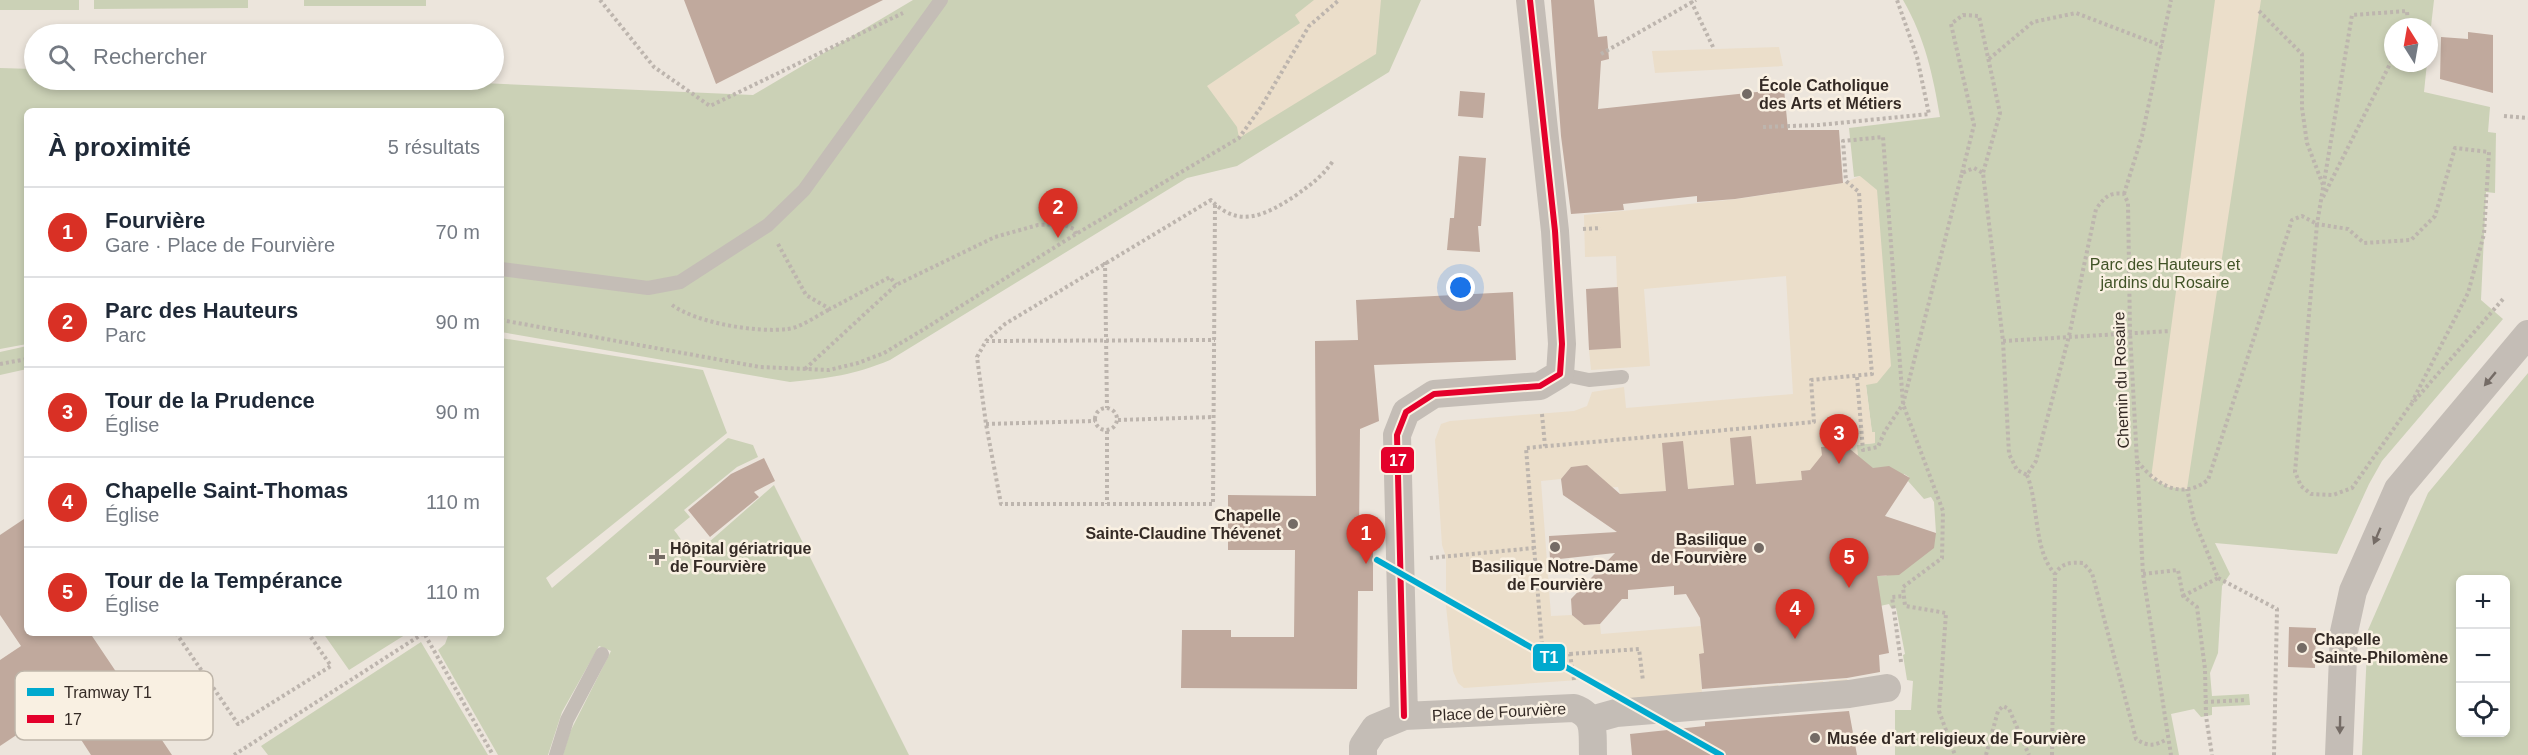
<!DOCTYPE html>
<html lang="fr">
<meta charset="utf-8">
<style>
:root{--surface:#fff;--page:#f2f2f3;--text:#1f2937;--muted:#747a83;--line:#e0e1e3;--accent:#d93025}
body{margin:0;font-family:Helvetica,sans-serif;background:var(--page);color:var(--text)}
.controls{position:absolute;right:18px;bottom:18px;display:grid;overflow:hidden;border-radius:9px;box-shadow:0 3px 9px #0003}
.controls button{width:54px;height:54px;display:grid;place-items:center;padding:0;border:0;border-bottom:2px solid var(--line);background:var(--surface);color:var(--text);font:30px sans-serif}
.compass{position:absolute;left:2384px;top:18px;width:54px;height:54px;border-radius:50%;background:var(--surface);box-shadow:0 3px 9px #0003;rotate:349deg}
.you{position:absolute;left:1461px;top:288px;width:21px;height:21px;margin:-15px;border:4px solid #fff;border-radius:50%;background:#1a73e8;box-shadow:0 0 0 9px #1a73e833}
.badge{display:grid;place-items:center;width:39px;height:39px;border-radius:50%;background:var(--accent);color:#fff;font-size:20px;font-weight:700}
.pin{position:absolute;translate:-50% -50px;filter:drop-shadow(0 2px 3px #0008)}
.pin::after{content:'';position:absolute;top:32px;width:21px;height:18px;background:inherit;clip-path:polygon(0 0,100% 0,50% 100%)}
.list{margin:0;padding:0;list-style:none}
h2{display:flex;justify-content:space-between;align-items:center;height:78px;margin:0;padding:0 24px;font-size:26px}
h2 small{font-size:20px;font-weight:400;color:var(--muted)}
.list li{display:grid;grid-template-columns:39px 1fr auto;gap:18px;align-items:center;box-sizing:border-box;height:90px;padding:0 24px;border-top:2px solid var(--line)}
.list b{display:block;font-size:22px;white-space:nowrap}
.list p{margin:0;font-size:20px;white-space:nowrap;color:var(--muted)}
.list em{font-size:20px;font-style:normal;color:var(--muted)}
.icon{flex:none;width:33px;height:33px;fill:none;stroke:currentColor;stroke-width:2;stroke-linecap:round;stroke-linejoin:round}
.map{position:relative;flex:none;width:2528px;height:755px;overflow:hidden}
.search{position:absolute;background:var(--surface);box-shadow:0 3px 9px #0003;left:24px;top:24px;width:480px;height:66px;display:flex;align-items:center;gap:15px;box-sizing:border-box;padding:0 21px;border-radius:33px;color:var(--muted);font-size:22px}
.panel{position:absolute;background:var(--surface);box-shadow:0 3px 9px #0003;left:24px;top:108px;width:480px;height:528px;border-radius:9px}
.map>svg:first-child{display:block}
</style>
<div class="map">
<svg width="2528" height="755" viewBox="0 0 2528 755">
<rect width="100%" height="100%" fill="#ece5dc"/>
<!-- green -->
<path fill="#cbd1b6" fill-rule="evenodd" d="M 0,0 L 79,0 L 79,10 L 0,10 Z
M 94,0 L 248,0 L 248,8 L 94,9 Z
M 304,0 L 426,0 L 426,6 L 304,6 Z
M 913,0 L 1421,0 L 1389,72 L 1237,166 L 1187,178 L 890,360 C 854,375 829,378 790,382 L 501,332 L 501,111 L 27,111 L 27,344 L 0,349 L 0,68 L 34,69 L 34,80 L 412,80 L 753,95 Z
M 1903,0 L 2434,0 L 2429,44 L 2429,27 L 2393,27 L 2393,63 L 2427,63 L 2424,92 L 2490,107 L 2488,132 L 2496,133 L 2495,193 L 2486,192 L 2481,300 L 2503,319 L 2382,461 L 2369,484 L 2337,554 L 2215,543 L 2230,574 L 2222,586 L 2218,653 L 2210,673 L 2212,696 L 2249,694 L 2250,705 L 2212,707 L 2212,715 L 2201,717 L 2194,709 L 2171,714 L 2179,755 L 1895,755 L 1895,710 L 1911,710 L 1913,681 L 1907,680 L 1903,655 L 1905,654 L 1896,608 L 1891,608 L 1889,604 L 1871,608 L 1867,570 L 1879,572 L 1880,576 L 1886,576 L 1936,533 L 1934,502 L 1931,497 L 1924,499 L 1908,481 L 1909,477 L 1904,474 L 1902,477 C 1882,469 1877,463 1859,476 L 1856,445 L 1875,443 L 1875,432 L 1872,433 L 1866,385 L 1860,176 L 1854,177 L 1849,128 L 1940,117 C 1933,75 1925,38 1903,0 Z
M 501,338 L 703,370 L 727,433 L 546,578 L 552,588 L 728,438 L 753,445 L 758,457 L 737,467 L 684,510 L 690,517 L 674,530 C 681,539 687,551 700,550 L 774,485 L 909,755 L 563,755 L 570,732 L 611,651 L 599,646 L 562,712 L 548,755 L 498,755 L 438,650 L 445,644 L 449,633 L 501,633 Z
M 27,346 L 27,369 L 0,375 L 0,352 Z
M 2528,373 L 2528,755 L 2362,755 L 2368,630 L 2428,493 ZM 2460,580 L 2506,580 L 2506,732 L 2460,732 Z
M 323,633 L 408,633 L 349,670 Z
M 421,642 L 488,755 L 268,755 L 261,746 Z"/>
<!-- plaza -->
<path fill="#ebdeca" d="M 1314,0 L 1381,0 L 1376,54 L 1239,138 L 1237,127 L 1207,86 L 1300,23 L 1295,15 Z
M 2215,0 L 2261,0 L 2187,489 L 2168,487 L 2151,478 Z
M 1779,47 L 1783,66 L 1655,73 L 1652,51 Z
M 1860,176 L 1877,190 L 1891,366 L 1877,383 L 1866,385 L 1872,432 L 1875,432 L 1875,443 L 1857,445 L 1858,456 L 1845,445 L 1821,469 L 1802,471 L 1802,480 L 1756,484 L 1755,475 L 1733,477 L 1734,485 L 1688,489 L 1687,480 L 1666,491 L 1620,494 L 1618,487 L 1602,488 L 1600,476 L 1587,466 L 1571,467 L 1561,479 L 1541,481 L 1551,616 L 1572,615 L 1584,625 L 1600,624 L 1601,634 L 1701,626 L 1704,653 L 1699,655 L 1702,693 L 1725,693 L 1725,690 L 1749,687 L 1752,687 L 1752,692 L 1757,691 L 1757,687 L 1778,685 L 1779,689 L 1783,689 L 1783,685 L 1802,683 L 1803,687 L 1807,687 L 1807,683 L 1823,681 L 1824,685 L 1829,685 L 1829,681 L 1847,679 L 1851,705 L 1618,725 L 1615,696 L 1609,684 L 1602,681 L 1593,679 L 1464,688 L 1458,683 L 1453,671 L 1446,606 L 1446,557 L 1442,545 L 1435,440 L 1441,424 L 1450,421 L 1574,411 L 1587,406 L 1592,392 L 1624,387 L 1626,408 L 1793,394 L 1786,276 L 1644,289 L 1650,366 L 1591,370 L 1589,350 L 1619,348 L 1616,256 L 1585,257 L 1584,215 L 1737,199 L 1843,183 Z"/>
<!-- building -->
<path fill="#c0a99d" d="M 684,0 L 883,0 L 716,84 Z
M 1551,0 L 1594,0 L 1598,37 L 1607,36 L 1609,59 L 1601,61 L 1598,109 L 1784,89 L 1788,130 L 1839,130 L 1843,183 L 1735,199 L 1697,202 L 1697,196 L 1623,204 L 1624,210 L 1571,214 L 1561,136 Z
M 2468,32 L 2493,35 L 2493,93 L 2440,79 L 2441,37 L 2468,39 Z
M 1460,91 L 1485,93 L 1483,118 L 1458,116 Z
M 1459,156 L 1486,158 L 1481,226 L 1478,226 L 1480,252 L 1447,250 L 1450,218 L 1454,218 Z
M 1618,287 L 1621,348 L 1589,350 L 1586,289 Z
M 1513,292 L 1516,360 L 1374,365 L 1379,421 L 1360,429 L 1359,532 L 1373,532 L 1373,591 L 1358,591 L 1357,689 L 1181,688 L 1182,630 L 1231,630 L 1231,637 L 1294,637 L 1295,550 L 1228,550 L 1228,495 L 1316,496 L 1315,341 L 1358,340 L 1356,300 Z
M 1751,436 L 1756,484 L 1802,480 L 1801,471 L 1810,470 L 1822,455 L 1821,447 L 1845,445 L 1873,468 L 1889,466 L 1910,478 L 1885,516 L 1936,533 L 1934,548 L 1899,575 L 1877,576 L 1889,653 L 1879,655 L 1880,672 L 1847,678 L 1702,689 L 1699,654 L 1704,653 L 1700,618 L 1686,594 L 1674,595 L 1674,586 L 1628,590 L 1628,599 L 1622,599 L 1600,624 L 1584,625 L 1572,615 L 1571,599 L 1615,553 L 1550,560 L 1549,536 L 1617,532 L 1563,495 L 1561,479 L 1571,467 L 1587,465 L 1620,494 L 1666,491 L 1662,443 L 1683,441 L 1688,489 L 1734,485 L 1730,438 Z
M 764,458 L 775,481 L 754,492 L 759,497 L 710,537 L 688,510 L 731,474 Z
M 27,517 L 27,633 L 90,633 L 172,755 L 91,755 L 65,715 L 42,731 L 36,722 L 0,746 L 0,660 L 21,646 L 0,615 L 0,535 Z
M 2289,627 L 2316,628 L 2315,668 L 2288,667 Z
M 1849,711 L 1857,755 L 1632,755 L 1630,734 L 1705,726 L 1705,722 Z"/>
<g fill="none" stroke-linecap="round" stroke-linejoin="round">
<!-- path -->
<path stroke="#bdb5ae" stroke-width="4" stroke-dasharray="3 3" stroke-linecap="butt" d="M 600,0 L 654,67 L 710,106 L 903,13
M 1691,1 L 1714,49
M 2259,11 L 2302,54 L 2302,108 L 2307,143 L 2323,185
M 2408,27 L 2407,11 L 2352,15 L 2317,224 L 2348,229 L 2364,243 L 2411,240 L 2435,216 L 2455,148 L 2489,152 L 2484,234 L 2468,293 L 2412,402
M 1601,54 L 1696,0
M 1989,59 L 2033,22 L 2076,13 L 2162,46
M 2504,116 L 2528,118
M 1763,127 L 1819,125 L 1929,114 L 1917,57 L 1897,0
M 1962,173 L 1974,125 L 1951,24 L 1963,15 L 1979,16 L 2000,113 L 1983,173
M 2124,194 L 2142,136 L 2171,0
M 2323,197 L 2393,58
M 1215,205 L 1213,504 L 1001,504 L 986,424 L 977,357 L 986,341 L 1005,324 L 1211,200 C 1239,230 1267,214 1295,196 C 1310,185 1322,177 1333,161
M 1583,229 L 1601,228
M 778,244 L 806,295 L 830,309 L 890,277 L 896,285
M 1105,262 L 1107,408
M 672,305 C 697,323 757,333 788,329 C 802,327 818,315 830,309
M 501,320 L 760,367 L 829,370 L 858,363 L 884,353 L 921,331 L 1076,234 L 1239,138 L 1261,107 L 1309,26 L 1339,0
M 986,341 L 1215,340
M 2003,341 L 2170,331
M 0,364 L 27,359
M 805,369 L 896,285 L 995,237 L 1038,225 L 1062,224 L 1074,229 L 1076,234
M 1857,377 L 1863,450 L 1878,447 L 1885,431 L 1903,404 L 1962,173 L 1974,168 L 1983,173 L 2003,341 L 2009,454 L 2017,470 L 2027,475 L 2036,461 L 2069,336 L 2096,209 C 2105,197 2109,192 2124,194 L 2128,203 L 2130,332 L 2137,461 C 2156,484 2180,501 2208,480 L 2292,220 L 2302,216 L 2317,224 L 2295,472 L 2301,486 L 2311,494 L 2333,495 L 2352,488 L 2409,407 L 2503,299
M1095 419a11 11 0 1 1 22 0a11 11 0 1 1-22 0Z
M 1542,414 L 1545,446
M 1118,420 L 1214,417
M 986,424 L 1095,421
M 1107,431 L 1107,504
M 2137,461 L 2143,574 L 2171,755
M 2027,475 C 2039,504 2033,550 2055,574
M 1430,558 L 1534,548
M 2143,574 L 2178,570 L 2183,596 L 2197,607 L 2205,669 L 2206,716 L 2212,755
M 2218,578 L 2277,609 L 2274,755
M 2183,596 L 2218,578 L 2194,520 L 2187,489
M 176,633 L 238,724 L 331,666 L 308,633
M 1570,654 L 1639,649 L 1643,681
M 1901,662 L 1892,597 L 1904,596
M 1574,680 L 1570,654 L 1543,657 L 1526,448 L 1814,422 L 1811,380 L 1872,374 L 1864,282 L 1859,192 L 1846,181 L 1843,141 L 1883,137 L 1903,404 L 1943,511 L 1942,558 L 1903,587 L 1905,606 L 1946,613 L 1939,711 L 1955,755
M 2205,702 L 2246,700
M 234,755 L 424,633 L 493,755
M 1986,755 L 1998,711 L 2003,706 L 2009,709 L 2029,755
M 2052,755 L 2055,574 C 2062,563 2070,562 2083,563 L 2092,573 L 2136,739 C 2148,747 2155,746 2167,739"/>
<!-- lane -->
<path stroke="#c4bdb6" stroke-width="14" d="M 501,269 L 648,288 L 680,282 L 768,225 L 804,190 L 941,0
M 1560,374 L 1589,380 L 1622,377
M 556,755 L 567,720 L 602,654"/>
<!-- street -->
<path stroke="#c4bdb6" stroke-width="28" d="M 1404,716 L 1397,435 L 1406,412 L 1434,394 L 1540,386 L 1560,374 L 1562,344 L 1555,231 L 1530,0
M 1591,720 L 1616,713 L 1849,694 L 1887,688
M 1363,755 L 1363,746 L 1375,728 L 1404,716 L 1574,708 C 1597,716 1592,733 1593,755
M 2339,755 L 2344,632 L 2353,591 L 2398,489 L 2528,334"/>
<!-- bus-1 casing -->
<g stroke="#f9f0e2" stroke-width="10">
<path id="bus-1" d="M 1404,716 L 1397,435 L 1406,412 L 1434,394 L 1540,386 L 1560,374 L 1562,344 L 1555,231 L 1530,0"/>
</g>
<!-- bus-1 -->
<use href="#bus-1" stroke="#e4002b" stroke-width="6"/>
<!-- tram-1 casing -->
<g stroke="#f9f0e2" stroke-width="10">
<path id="tram-1" d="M 1377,560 L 1721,755"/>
</g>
<!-- tram-1 -->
<use href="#tram-1" stroke="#00a9ce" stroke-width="6"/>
</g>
<!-- one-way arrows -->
<defs><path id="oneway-solid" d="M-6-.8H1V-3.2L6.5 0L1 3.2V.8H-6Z" transform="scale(1.5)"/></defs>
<g fill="#756c66">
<use href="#oneway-solid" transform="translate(2490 379) rotate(130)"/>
<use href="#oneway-solid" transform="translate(2377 536) rotate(113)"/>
<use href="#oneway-solid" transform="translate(2340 725) rotate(91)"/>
</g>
<!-- markers -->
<g fill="#746b65" stroke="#f9f0e2" stroke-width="2">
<circle cx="1747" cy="94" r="6"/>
<circle cx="1293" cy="524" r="6"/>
<circle cx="1555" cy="547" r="6"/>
<circle cx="1759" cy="548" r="6"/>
<path d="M654 548h6v6h6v6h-6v6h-6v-6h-6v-6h6z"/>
<circle cx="2302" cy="648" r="6"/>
<circle cx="1815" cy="738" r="6"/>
</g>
<g text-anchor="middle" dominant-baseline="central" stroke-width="5" stroke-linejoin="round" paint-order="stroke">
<!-- poi labels -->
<g font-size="16" font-weight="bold" fill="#342a25" stroke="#f9f0e2" text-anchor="start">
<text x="1759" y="85">École Catholique<tspan x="1759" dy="18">des Arts et Métiers</tspan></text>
<text x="1281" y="515" text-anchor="end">Chapelle<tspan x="1281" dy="18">Sainte-Claudine Thévenet</tspan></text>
<text x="1747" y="539" text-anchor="end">Basilique<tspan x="1747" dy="18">de Fourvière</tspan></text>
<text x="670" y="548">Hôpital gériatrique<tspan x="670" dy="18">de Fourvière</tspan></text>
<text x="1555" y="566" text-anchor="middle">Basilique Notre-Dame<tspan x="1555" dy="18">de Fourvière</tspan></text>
<text x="2314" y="639">Chapelle<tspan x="2314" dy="18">Sainte-Philomène</tspan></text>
<text x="1827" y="738">Musée d'art religieux de Fourvière</text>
</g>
<!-- park labels -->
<g font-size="16" fill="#415327" stroke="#f9f0e2">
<text x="2165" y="264">Parc des Hauteurs et<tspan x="2165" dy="18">jardins du Rosaire</tspan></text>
</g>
<!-- street labels -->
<g font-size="16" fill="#342a25" stroke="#f9f0e2">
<text transform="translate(2121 380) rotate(-92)">Chemin du Rosaire</text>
<text transform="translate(1499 712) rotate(-3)">Place de Fourvière</text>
</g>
</g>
<!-- legend -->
<rect x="15" y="671" width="198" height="69" rx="9" fill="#f9f0e2" stroke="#beb5a9" stroke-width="1.5"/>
<rect x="27" y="688" width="27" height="8" fill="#00a9ce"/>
<rect x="27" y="715" width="27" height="8" fill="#e4002b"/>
<g font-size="16" fill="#342a25">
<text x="64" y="698">Tramway T1</text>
<text x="64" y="725">17</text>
</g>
<g stroke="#f9f0e2" stroke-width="2">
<rect x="1380" y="446" width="35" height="28" rx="6" fill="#e4002b"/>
<rect x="1532" y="643" width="34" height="29" rx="6" fill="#00a9ce"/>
</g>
<g font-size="16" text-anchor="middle" font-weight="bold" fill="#fff">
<text x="1398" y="466">17</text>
<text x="1549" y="663">T1</text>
</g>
</svg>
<div class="controls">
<button>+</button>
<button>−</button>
<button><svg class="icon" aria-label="locate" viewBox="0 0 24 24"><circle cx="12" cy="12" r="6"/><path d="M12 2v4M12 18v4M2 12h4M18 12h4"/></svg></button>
</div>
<svg class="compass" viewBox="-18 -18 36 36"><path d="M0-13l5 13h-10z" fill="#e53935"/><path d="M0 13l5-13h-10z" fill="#747a83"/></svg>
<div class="you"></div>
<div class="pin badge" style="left:1366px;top:564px">1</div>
<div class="pin badge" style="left:1058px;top:238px">2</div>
<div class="pin badge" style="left:1839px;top:464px">3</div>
<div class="pin badge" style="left:1795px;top:639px">4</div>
<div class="pin badge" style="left:1849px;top:588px">5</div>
<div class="search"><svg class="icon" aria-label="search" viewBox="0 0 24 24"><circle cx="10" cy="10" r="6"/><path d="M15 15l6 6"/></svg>Rechercher</div>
<section class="panel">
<h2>À proximité<small>5 résultats</small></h2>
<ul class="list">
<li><span class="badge">1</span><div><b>Fourvière</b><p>Gare · Place de Fourvière</p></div><em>70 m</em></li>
<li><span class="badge">2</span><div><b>Parc des Hauteurs</b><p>Parc</p></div><em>90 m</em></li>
<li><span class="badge">3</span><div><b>Tour de la Prudence</b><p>Église</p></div><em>90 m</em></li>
<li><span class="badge">4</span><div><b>Chapelle Saint-Thomas</b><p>Église</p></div><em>110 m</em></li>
<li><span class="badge">5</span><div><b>Tour de la Tempérance</b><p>Église</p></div><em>110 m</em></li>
</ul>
</section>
</div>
